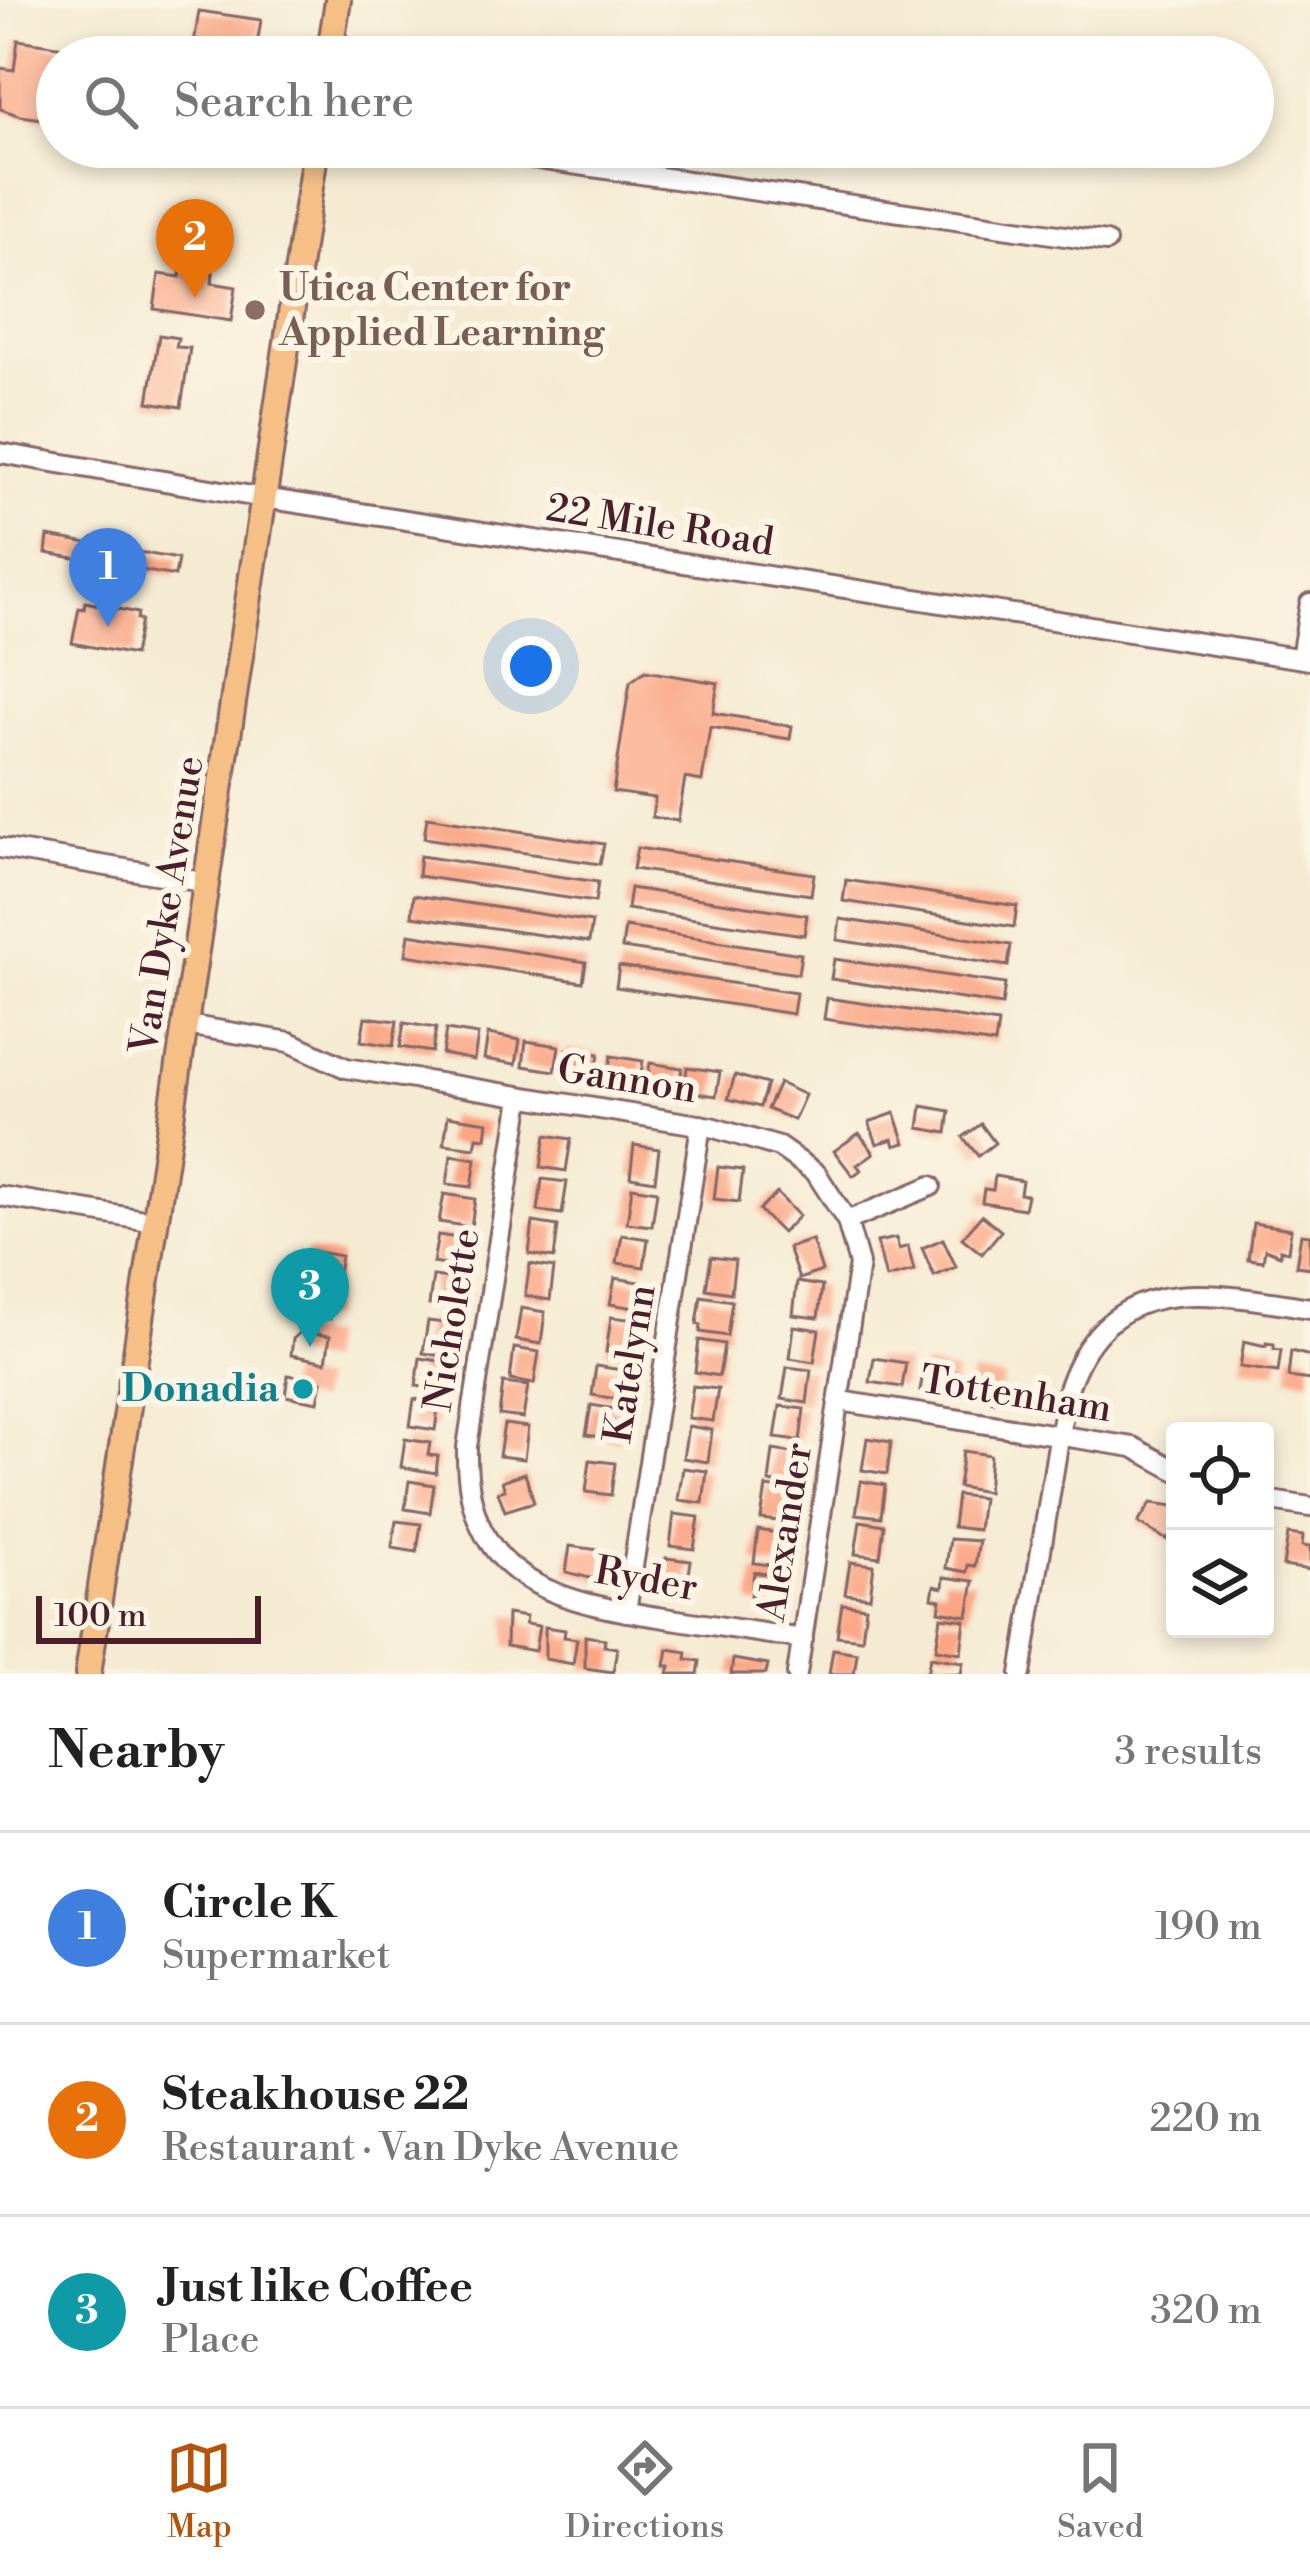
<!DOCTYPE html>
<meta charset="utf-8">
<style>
:root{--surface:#fff;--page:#f6f6f6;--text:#222;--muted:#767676;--line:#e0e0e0;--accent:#b45309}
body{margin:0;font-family:"Libre Bodoni",serif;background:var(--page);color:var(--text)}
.controls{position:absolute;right:36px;bottom:36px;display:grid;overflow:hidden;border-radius:12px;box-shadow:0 6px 18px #0003}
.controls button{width:108px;height:108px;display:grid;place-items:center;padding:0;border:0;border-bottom:3px solid var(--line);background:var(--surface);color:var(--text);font:60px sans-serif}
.scale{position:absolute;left:36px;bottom:30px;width:225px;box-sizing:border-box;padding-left:12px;border:6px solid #4a1f2b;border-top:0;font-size:33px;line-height:42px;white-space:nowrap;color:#4a1f2b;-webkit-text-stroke:9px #fcf5e5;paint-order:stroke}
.you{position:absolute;left:531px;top:666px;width:42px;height:42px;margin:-30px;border:9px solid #fff;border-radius:50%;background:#1a73e8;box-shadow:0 0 0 18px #1a73e833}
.badge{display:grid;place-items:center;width:78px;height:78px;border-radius:50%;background:var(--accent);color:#fff;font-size:39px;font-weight:700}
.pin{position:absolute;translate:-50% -99px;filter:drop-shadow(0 3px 6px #0008)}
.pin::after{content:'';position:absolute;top:63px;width:42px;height:36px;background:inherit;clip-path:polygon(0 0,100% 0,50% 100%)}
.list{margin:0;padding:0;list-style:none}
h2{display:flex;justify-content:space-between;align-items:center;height:156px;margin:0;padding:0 48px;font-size:51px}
h2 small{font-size:39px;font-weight:400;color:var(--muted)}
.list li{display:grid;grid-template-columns:78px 1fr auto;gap:36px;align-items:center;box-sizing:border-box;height:192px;padding:0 48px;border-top:3px solid var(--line)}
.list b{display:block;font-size:45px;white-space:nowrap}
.list p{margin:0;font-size:39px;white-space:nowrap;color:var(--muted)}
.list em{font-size:39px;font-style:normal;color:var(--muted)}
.icon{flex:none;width:66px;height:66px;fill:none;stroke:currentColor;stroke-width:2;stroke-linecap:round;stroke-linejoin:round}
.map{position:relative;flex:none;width:1310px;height:1674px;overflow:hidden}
.search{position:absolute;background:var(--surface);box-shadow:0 6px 18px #0003;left:36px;right:36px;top:36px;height:132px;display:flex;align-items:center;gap:30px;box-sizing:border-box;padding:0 42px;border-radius:66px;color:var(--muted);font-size:45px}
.sheet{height:732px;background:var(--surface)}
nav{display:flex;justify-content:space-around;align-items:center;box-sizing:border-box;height:168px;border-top:3px solid var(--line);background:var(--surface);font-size:33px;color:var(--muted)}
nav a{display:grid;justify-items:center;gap:6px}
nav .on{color:var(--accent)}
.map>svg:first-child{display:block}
</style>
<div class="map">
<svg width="1310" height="1674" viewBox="0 0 1310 1674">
<rect width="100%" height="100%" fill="#fcf5e5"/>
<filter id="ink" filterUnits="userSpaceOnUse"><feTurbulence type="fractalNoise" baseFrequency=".00833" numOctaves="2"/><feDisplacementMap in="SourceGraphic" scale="24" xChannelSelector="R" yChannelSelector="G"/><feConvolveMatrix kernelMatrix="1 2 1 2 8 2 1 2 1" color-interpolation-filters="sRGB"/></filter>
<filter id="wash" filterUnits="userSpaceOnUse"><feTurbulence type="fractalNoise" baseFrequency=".004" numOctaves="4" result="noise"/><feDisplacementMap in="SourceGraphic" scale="48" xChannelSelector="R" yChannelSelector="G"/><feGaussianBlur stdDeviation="2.7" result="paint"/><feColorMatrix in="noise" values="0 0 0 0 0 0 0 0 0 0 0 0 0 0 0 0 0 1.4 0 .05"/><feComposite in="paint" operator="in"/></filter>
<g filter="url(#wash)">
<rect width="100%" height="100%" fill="#f5ebd3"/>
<g id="blocks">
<!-- building -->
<path fill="#faa684" d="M 199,11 L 261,20 L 255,57 L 168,57 L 169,48 L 180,49 L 181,42 L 194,44 Z
M 18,40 L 111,54 L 111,57 L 57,57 L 57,121 L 21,116 L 0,109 L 0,68 L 14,70 Z
M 181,267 L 213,272 L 212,283 L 236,287 L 231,321 L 154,309 L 159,274 L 180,277 Z
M 159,335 L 178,338 L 176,347 L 190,348 L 181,407 L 148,402 Z
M 48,536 L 178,559 L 175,576 L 46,553 Z
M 85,602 L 138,613 L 137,619 L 141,620 L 134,655 L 72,643 L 79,608 L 84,609 Z
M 645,671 L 718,683 L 713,713 L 792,726 L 790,739 L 710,727 L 702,781 L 685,778 L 678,821 L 652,817 L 655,798 L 613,792 L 630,682 Z
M 427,817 L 604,844 L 600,864 L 424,838 Z
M 637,848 L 814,874 L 811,895 L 633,869 Z
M 420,856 L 598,882 L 595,902 L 418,876 Z
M 846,880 L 1017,906 L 1014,927 L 843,901 Z
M 630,888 L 807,915 L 804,935 L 627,909 Z
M 414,895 L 592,922 L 589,942 L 412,916 Z
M 840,919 L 1011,945 L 1008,966 L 837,940 Z
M 625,927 L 801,954 L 798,974 L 622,948 Z
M 409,934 L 586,962 L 583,982 L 406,955 Z
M 834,959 L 1005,984 L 1002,1005 L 831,979 Z
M 619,966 L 796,993 L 793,1014 L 616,987 Z
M 827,998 L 998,1023 L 995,1044 L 824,1019 Z
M 365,1017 L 397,1021 L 393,1046 L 361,1041 Z
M 404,1023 L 436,1028 L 432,1052 L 400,1047 Z
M 446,1030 L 478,1035 L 474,1060 L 442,1054 Z
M 488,1034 L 520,1040 L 516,1064 L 484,1059 Z
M 526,1041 L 559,1046 L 555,1071 L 523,1066 Z
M 567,1049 L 599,1054 L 595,1079 L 563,1074 Z
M 611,1056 L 643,1061 L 639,1086 L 607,1080 Z
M 650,1063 L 682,1068 L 678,1092 L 646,1087 Z
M 687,1067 L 720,1072 L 716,1096 L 684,1091 Z
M 735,1075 L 767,1084 L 760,1107 L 728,1099 Z
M 779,1083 L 805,1095 L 794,1120 L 767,1109 Z
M 922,1106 L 950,1111 L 947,1133 L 919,1128 Z
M 895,1113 L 905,1143 L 895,1146 L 893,1139 L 877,1144 L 869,1122 Z
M 448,1116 L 488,1122 L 486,1138 L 477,1137 L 475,1148 L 444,1144 Z
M 981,1124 L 995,1143 L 978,1156 L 963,1137 Z
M 859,1133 L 874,1153 L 857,1165 L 861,1170 L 853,1176 L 834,1151 Z
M 546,1135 L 571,1139 L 566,1171 L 541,1167 Z
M 634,1145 L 659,1149 L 655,1181 L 630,1177 Z
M 451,1155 L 476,1159 L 472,1187 L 447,1184 Z
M 718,1167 L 743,1170 L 739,1202 L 714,1199 Z
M 995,1176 L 1022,1181 L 1020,1194 L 1027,1195 L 1024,1209 L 982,1202 L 984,1189 L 993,1190 Z
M 542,1179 L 567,1182 L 562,1214 L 538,1211 Z
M 632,1187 L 657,1191 L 652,1226 L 627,1223 Z
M 777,1193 L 799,1216 L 782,1233 L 759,1210 Z
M 444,1194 L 475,1199 L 471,1227 L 439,1222 Z
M 982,1215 L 1001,1231 L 982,1254 L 962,1238 Z
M 533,1222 L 558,1226 L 554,1258 L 529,1254 Z
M 1253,1223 L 1291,1229 L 1288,1252 L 1280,1250 L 1280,1255 L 1265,1249 L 1263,1261 L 1248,1259 Z
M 1301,1234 L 1310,1235 L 1310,1268 L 1296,1266 Z
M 438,1235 L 464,1239 L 460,1268 L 433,1263 Z
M 622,1235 L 648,1239 L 644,1267 L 617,1263 Z
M 896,1238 L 899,1249 L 908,1246 L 914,1271 L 886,1278 L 877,1242 Z
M 943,1239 L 956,1267 L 934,1276 L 922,1248 Z
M 812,1240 L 822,1271 L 799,1279 L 788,1248 Z
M 307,1250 L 341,1256 L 330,1319 L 305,1315 L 298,1307 Z
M 711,1257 L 735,1260 L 731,1293 L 706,1289 Z
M 530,1264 L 554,1268 L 550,1300 L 525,1296 Z
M 433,1276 L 458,1279 L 454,1308 L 429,1305 Z
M 615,1278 L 639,1282 L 635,1308 L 610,1304 Z
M 797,1282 L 822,1286 L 818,1318 L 793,1315 Z
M 701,1296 L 732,1301 L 727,1336 L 700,1332 L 701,1325 L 697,1324 Z
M 521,1308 L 545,1312 L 541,1344 L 516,1340 Z
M 611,1317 L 636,1320 L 631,1356 L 606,1352 Z
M 428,1321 L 453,1324 L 448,1357 L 423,1353 Z
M 794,1326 L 819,1330 L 814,1362 L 790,1358 Z
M 300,1332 L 330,1336 L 326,1362 L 291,1355 L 293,1339 Z
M 699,1340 L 724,1344 L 719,1376 L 695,1372 Z
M 1244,1341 L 1266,1346 L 1266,1343 L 1274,1344 L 1274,1349 L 1281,1350 L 1278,1372 L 1240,1367 Z
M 514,1348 L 539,1352 L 534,1384 L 510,1380 Z
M 1291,1351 L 1310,1356 L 1310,1380 L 1288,1377 Z
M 420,1358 L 446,1362 L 442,1390 L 416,1386 Z
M 874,1358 L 906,1363 L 902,1387 L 870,1382 Z
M 596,1366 L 628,1371 L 624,1400 L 592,1395 Z
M 924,1366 L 956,1372 L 952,1396 L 920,1391 Z
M 787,1367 L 811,1370 L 807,1403 L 782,1399 Z
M 972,1373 L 1004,1378 L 1000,1402 L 968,1397 Z
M 288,1375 L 322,1381 L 318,1402 L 285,1396 Z
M 503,1383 L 528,1386 L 523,1418 L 499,1415 Z
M 693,1386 L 718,1389 L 713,1421 L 688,1418 Z
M 414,1399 L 439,1402 L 435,1430 L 410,1426 Z
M 591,1405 L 627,1411 L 622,1440 L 586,1435 Z
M 780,1406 L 804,1409 L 800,1441 L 775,1438 Z
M 504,1424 L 528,1427 L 524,1459 L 499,1456 Z
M 688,1426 L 712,1430 L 708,1462 L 683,1458 Z
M 867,1438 L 891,1442 L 887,1474 L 862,1470 Z
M 405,1439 L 430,1443 L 428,1455 L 438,1456 L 436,1473 L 401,1467 Z
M 773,1450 L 798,1454 L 793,1486 L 769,1482 Z
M 963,1451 L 990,1455 L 987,1492 L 958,1487 Z
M 590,1460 L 615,1463 L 611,1495 L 586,1492 Z
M 683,1468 L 707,1471 L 703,1503 L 678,1500 Z
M 525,1473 L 534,1502 L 505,1511 L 498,1492 L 505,1490 L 502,1481 Z
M 409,1481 L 434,1485 L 430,1513 L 405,1509 Z
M 861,1481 L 885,1485 L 881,1517 L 856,1514 Z
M 766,1487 L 790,1490 L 786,1522 L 761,1519 Z
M 957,1495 L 982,1498 L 978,1530 L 953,1527 Z
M 1151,1503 L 1175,1506 L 1175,1526 L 1167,1540 L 1138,1523 Z
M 674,1514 L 699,1517 L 694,1549 L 670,1546 Z
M 396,1521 L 421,1524 L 417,1552 L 392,1548 Z
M 860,1521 L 884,1525 L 880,1557 L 855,1554 Z
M 758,1530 L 783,1534 L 778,1566 L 754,1563 Z
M 1288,1534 L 1303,1536 L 1302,1546 L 1310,1547 L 1310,1570 L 1283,1566 Z
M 950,1539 L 979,1541 L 975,1566 L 968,1565 L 967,1572 L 946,1568 Z
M 570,1546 L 606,1551 L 601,1581 L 566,1572 Z
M 666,1558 L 691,1561 L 686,1593 L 662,1590 Z
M 850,1562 L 874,1565 L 870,1597 L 845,1594 Z
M 754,1572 L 779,1576 L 774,1608 L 750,1604 Z
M 944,1577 L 974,1581 L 968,1616 L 939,1611 L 941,1600 L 932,1598 L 934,1586 L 943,1588 Z
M 842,1604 L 866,1607 L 862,1639 L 837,1636 Z
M 507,1614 L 526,1617 L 525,1624 L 539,1626 L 535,1651 L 506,1646 Z
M 941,1617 L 965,1620 L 961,1653 L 936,1649 Z
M 545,1627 L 565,1630 L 564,1637 L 577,1639 L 573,1664 L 545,1659 Z
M 585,1636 L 605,1639 L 604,1646 L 617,1648 L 613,1672 L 585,1668 Z
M 668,1649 L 687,1652 L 686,1659 L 700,1661 L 698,1674 L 668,1674 L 670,1666 L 665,1666 Z
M 833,1649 L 857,1653 L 854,1674 L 829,1674 Z
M 930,1657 L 963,1662 L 961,1674 L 927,1674 Z
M 733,1659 L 768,1665 L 766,1674 L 731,1674 Z"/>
</g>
</g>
<g filter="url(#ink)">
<use href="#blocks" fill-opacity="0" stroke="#866666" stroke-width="3"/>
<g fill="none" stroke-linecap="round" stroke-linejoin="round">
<!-- minor casing -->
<g stroke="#866666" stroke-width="24">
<path id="minor" d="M 455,147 L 1106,242
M 0,453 L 264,498 L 1310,660
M 1301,658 L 1310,603
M 0,848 L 208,883
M 186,1025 L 290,1042 L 346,1068 L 711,1127 L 779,1147 L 816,1173 L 847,1221 L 859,1264 L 797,1674
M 521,1097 L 467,1447 C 464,1581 556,1602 665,1618 C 711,1625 757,1632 803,1639
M 0,1196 L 156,1222
M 847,1221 L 931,1186
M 840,1401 L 1133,1447 L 1175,1470
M 1265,1500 L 1310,1507
M 626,1612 L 701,1125
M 1021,1674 L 1066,1395 C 1106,1268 1206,1292 1310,1308"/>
</g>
<!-- major casing -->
<g stroke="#866666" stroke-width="30">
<path id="major" d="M 329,57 L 338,0
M 88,1674 L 316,147"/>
</g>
<!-- minor -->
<use href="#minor" stroke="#fff" stroke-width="18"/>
<!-- major -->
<use href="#major" stroke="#f5bf86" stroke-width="24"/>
</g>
</g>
<!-- markers -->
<circle fill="#8d6e63" stroke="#fcf5e5" stroke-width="4.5" cx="255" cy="310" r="12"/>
<circle fill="#0f9aa8" stroke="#fcf5e5" stroke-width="4.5" cx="303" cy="1389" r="12"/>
<g text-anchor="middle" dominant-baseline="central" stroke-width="12" stroke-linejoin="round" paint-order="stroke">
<!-- education labels -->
<g font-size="39" font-weight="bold" fill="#785e54" stroke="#fcf5e5" text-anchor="start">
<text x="279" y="288">Utica Center for<tspan x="279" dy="45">Applied Learning</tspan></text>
</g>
<!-- street labels -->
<g font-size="39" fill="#4a1f2b" stroke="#fcf5e5">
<text transform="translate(660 526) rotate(9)">22 Mile Road</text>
<text transform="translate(168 905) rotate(-81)">Van Dyke Avenue</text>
<text transform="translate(627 1080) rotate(9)">Gannon</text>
<text transform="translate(453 1320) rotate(-81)">Nicholette</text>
<text transform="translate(631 1364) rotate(-81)">Katelynn</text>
<text transform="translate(1016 1395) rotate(9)">Tottenham</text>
<text transform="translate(786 1532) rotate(-81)">Alexander</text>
<text transform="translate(646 1580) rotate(10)">Ryder</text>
</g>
<!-- culture labels -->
<g font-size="39" font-weight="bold" fill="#0d838f" stroke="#fcf5e5" text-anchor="end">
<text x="279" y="1389">Donadia</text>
</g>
</g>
</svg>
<div class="controls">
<button><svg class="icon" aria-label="locate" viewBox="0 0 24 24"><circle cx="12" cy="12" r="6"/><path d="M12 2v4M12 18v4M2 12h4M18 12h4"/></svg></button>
<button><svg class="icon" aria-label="layers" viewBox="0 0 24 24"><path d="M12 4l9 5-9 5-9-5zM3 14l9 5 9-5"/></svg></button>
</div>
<div class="scale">100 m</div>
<div class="you"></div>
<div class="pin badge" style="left:108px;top:627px;background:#3f7fe0">1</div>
<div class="pin badge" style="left:195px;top:298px;background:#e8710a">2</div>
<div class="pin badge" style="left:310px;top:1347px;background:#0f9aa8">3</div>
<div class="search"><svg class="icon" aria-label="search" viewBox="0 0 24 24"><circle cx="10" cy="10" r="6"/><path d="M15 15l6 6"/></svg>Search here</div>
</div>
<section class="sheet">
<h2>Nearby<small>3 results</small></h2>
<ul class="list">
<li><span class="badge" style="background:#3f7fe0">1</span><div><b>Circle K</b><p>Supermarket</p></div><em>190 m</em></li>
<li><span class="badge" style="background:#e8710a">2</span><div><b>Steakhouse 22</b><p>Restaurant · Van Dyke Avenue</p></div><em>220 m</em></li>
<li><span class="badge" style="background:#0f9aa8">3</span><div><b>Just like Coffee</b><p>Place</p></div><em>320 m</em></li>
</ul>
</section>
<nav>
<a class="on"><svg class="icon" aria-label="map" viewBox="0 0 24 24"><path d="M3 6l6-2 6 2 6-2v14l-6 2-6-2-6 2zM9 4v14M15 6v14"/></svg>Map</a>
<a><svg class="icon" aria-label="directions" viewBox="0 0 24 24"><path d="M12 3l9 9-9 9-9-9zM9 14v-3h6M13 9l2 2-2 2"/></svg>Directions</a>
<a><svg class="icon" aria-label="saved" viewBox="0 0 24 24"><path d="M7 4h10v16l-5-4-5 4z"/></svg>Saved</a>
</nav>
